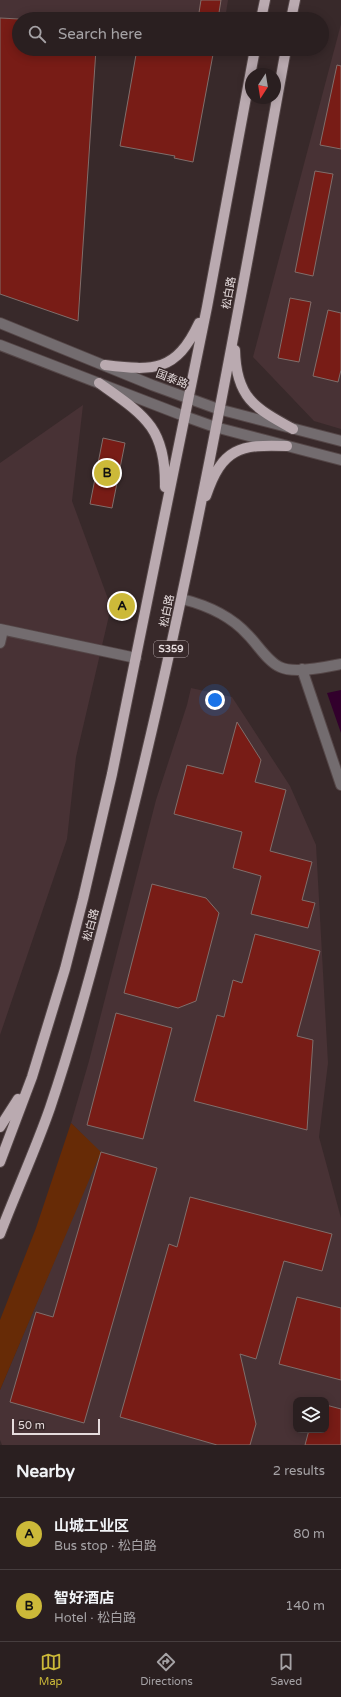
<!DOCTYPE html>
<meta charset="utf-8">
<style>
:root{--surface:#2a1f20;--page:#322729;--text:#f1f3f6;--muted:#a5a2a5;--line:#463d3e;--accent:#ccb939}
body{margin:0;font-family:"Varela Round","Noto Sans SC",sans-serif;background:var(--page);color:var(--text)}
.controls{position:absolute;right:12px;bottom:12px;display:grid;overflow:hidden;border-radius:8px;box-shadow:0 2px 10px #0003}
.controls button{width:36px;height:36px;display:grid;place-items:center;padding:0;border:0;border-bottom:1px solid var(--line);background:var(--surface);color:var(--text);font:20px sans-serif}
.compass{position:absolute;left:245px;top:68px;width:36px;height:36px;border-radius:50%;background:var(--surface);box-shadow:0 2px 10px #0003;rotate:192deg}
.scale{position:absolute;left:12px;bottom:10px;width:88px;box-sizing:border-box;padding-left:4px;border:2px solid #e6dcdd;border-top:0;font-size:11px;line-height:14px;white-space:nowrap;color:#e6dcdd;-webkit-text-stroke:3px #38292a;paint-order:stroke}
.you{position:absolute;left:215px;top:700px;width:14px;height:14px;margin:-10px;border:3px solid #fff;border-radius:50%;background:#1a73e8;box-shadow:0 0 0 6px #1a73e833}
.badge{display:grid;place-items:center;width:26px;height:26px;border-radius:50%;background:var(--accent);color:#111;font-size:13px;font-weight:700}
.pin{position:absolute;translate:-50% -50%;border:2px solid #fff;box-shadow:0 1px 4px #0006}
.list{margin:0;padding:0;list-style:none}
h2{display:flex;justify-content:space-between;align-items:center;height:52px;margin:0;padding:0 16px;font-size:17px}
h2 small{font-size:13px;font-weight:400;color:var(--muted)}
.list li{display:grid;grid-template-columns:26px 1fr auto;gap:12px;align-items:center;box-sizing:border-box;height:72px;padding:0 16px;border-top:1px solid var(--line)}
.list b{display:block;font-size:15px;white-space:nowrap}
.list p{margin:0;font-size:13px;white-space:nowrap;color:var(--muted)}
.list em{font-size:13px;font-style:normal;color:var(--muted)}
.icon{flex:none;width:22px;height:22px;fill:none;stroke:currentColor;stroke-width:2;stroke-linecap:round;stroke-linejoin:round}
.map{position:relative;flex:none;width:341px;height:1445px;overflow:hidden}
.search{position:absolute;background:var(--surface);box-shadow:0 2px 10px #0003;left:12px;right:12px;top:12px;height:44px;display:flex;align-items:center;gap:10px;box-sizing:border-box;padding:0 14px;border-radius:22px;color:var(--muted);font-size:15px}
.sheet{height:196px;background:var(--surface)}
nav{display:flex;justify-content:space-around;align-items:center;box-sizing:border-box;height:56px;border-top:1px solid var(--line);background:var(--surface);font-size:11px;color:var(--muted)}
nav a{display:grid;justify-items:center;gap:2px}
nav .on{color:var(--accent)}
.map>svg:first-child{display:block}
</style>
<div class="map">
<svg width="341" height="1445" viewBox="0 0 341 1445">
<rect width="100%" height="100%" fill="#38292a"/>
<!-- built -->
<path fill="#483235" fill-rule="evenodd" d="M 0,0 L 228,0 L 225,19 L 19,19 L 0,18 Z
M 341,24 L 341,429 L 314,421 L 253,357 Z
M 83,405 L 72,501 L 111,607 L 76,757 L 67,839 L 0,1035 L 0,463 Z
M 191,688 L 232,697 L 290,786 L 316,845 L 328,1063 L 319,1137 L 341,1218 L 341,1445 L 2,1445 L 0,1440 L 0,1390 L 100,1152 L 71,1123 L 89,1061 L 156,800 L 187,705 ZM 296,1400 L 326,1400 L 326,1430 L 296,1430 Z"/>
<!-- green -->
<path fill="#672b06" d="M 71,1123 L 101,1152 L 0,1390 L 0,1320 L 36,1228 Z"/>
<!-- water -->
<path fill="#32002c" d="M 341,690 L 341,733 L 327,693 Z"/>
<!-- building -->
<path fill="#781c16" stroke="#806e6b" d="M 201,0 L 221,0 L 218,19 L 198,19 Z
M 0,18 L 19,19 L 19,49 L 96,49 L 78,321 L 0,294 Z
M 137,49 L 214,49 L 193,162 L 174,158 L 175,156 L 120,146 Z
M 337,65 L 341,66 L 341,149 L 320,145 Z
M 315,171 L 333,174 L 313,276 L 295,272 Z
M 290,298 L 311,302 L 299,362 L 278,358 Z
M 328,310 L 341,313 L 341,370 L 338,382 L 313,376 Z
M 103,438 L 125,443 L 112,508 L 90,504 Z
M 237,722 L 261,760 L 255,782 L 286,790 L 270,851 L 312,862 L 302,900 L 315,903 L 308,928 L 251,914 L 261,876 L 233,868 L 242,832 L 174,814 L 187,765 L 223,774 Z
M 152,884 L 206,898 L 219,913 L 196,1001 L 178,1008 L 124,993 Z
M 255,934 L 320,951 L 297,1036 L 313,1040 L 307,1130 L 194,1101 L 217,1015 L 224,1017 L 233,980 L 242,983 Z
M 116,1013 L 172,1028 L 143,1139 L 87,1125 Z
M 101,1152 L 157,1168 L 84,1423 L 10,1402 L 36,1312 L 53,1317 Z
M 190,1197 L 332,1234 L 322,1271 L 284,1261 L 256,1359 L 240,1354 L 256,1424 L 250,1445 L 217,1445 L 120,1417 L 169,1244 L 177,1247 Z
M 297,1297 L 341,1308 L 341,1380 L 279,1364 Z
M 326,1405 L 341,1409 L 341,1445 L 305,1445 L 309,1430 L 326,1430 Z"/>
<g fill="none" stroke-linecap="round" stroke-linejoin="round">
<!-- minor casing -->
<g stroke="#544647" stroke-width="12">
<path id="minor" d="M 0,323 L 152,385 L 218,409 L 341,441
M 0,345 L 184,416 L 215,427 L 341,460
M 182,599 C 206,605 231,616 248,635 C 258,645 268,662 280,667 C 294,674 326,667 341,664
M 0,629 L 136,658
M 0,643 L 3,630
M 302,669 L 341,785"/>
</g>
<!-- major casing -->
<g stroke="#544647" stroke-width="12">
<path id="major" d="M 261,19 L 265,0
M 291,19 L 295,0
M 235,350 C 236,398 255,408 293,429
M 105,365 C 154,371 176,372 199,323
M 99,383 C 144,415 166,427 165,487
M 206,496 C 222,448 240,444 287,446
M 0,1127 L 18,1099
M 0,1162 L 32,1077 L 65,969 L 83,899 L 112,774 L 207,307 L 255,49
M 0,1234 C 16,1192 35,1151 50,1108 C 81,1016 105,920 129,825 C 193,569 239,309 286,49"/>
</g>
<!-- minor -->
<use href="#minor" stroke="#736c6f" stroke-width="10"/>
<!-- major -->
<use href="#major" stroke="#baaab0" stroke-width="10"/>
</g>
<g text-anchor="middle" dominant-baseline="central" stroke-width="3" stroke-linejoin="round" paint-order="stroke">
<!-- shield labels -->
<rect fill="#38292a" stroke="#b2a6a7" stroke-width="1" x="154" y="641" width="34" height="16" rx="3"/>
<g font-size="10" font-weight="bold" fill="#e6dcdd">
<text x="171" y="649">S359</text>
</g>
<!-- street labels -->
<g font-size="11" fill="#e6dcdd" stroke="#38292a">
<text transform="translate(229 293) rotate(-80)">松白路</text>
<text transform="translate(172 379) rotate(21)">国泰路</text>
<text transform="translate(167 611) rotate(-78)">松白路</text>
<text transform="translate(91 925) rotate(-75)">松白路</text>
</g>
</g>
</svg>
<div class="controls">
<button><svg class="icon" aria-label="layers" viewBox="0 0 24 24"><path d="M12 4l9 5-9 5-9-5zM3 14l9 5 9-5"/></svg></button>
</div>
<svg class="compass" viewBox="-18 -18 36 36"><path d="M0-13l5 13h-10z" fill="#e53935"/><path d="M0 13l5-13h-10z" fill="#a5a2a5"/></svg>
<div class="scale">50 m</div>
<div class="you"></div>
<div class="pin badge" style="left:122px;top:606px">A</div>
<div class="pin badge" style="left:107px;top:473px">B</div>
<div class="search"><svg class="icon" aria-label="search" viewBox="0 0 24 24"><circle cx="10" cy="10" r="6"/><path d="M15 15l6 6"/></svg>Search here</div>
</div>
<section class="sheet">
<h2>Nearby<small>2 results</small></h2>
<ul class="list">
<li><span class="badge">A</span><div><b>山城工业区</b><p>Bus stop · 松白路</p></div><em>80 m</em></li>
<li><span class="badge">B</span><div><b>智好酒店</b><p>Hotel · 松白路</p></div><em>140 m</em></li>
</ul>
</section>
<nav>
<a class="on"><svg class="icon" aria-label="map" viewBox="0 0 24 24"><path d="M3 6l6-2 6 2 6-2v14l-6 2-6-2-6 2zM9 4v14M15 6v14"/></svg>Map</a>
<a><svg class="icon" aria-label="directions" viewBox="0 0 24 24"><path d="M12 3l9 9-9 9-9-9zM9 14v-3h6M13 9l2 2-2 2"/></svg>Directions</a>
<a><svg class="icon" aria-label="saved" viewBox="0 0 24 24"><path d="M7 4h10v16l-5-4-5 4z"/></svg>Saved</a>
</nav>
